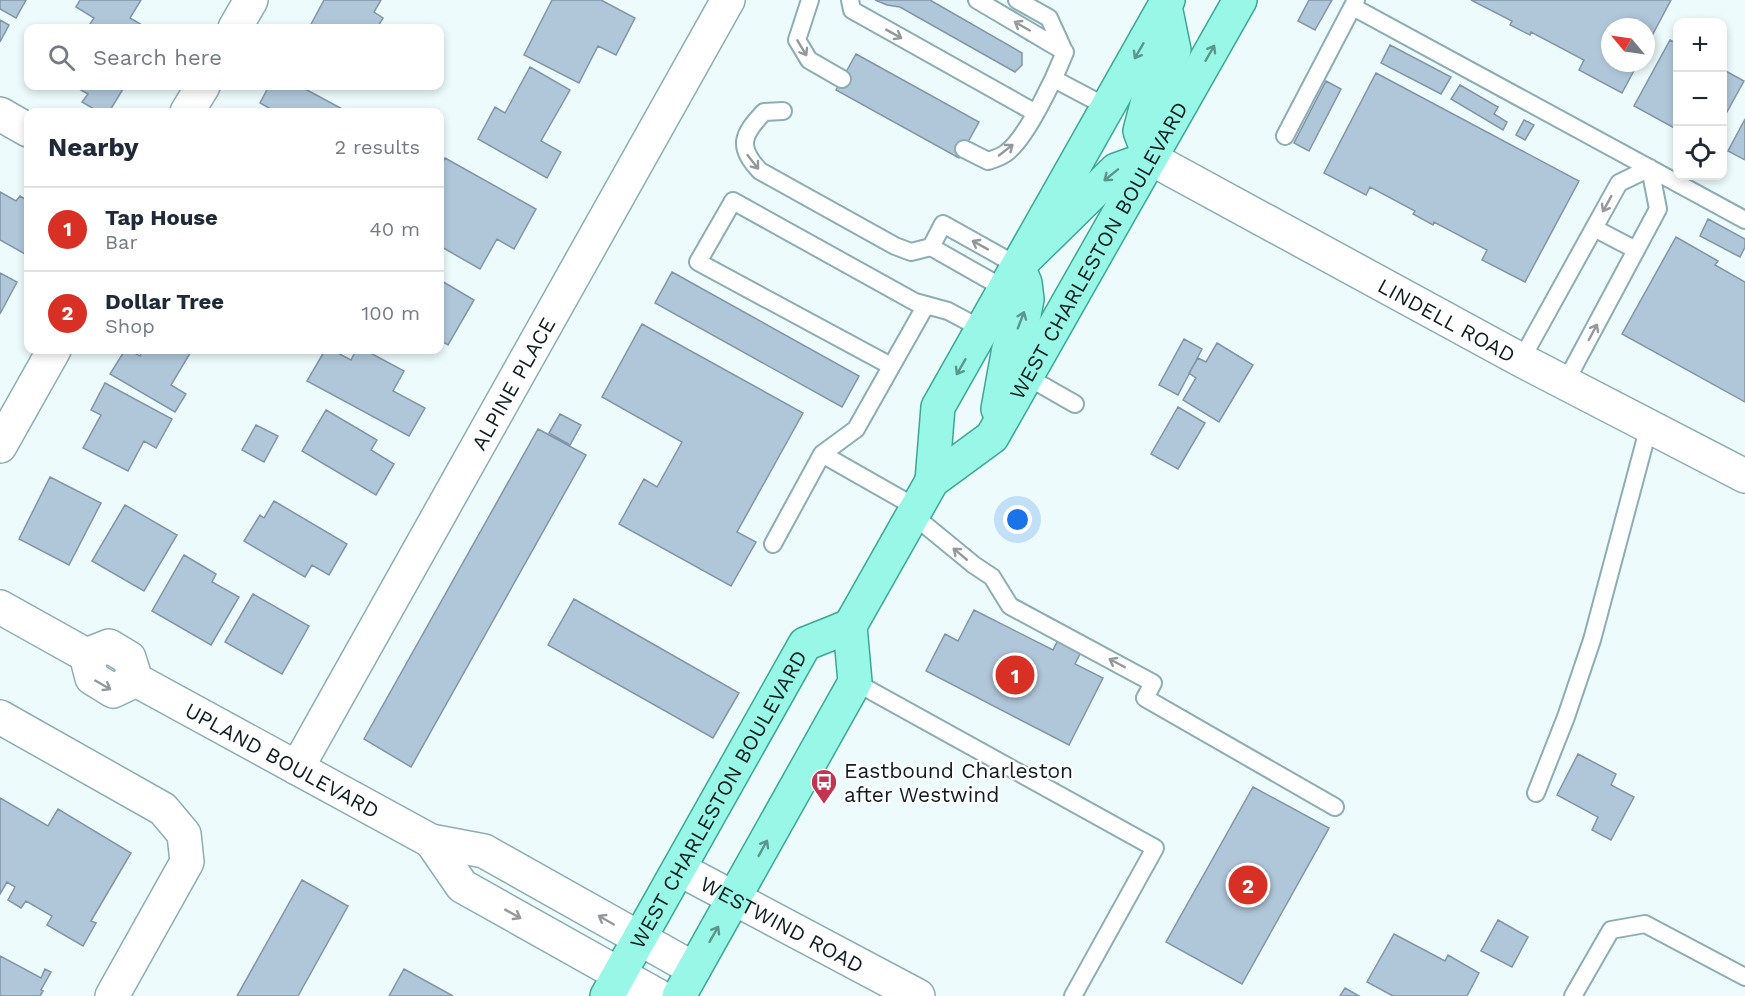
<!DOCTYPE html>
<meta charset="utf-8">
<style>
:root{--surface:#fff;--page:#f2f2f3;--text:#1f2937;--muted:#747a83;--line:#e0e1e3;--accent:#d93025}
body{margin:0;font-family:"Work Sans",sans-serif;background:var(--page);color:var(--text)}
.controls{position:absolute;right:18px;top:18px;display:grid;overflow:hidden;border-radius:12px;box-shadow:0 3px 9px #0003}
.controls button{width:54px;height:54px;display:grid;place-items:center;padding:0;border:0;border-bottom:2px solid var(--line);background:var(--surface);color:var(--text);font:30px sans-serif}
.compass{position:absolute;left:1601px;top:18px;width:54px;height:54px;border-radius:50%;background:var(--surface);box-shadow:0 3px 9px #0003;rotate:299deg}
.you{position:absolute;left:1018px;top:520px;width:21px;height:21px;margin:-15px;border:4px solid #fff;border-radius:50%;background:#1a73e8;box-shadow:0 0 0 9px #1a73e833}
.badge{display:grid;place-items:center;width:39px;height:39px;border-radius:50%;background:var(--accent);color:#fff;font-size:20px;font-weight:700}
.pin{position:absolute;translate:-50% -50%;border:3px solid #fff;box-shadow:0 2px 6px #0006}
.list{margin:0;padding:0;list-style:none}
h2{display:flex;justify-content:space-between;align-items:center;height:78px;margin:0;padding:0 24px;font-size:26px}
h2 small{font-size:20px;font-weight:400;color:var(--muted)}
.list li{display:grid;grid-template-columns:39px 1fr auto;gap:18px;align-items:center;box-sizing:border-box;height:84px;padding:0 24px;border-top:2px solid var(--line)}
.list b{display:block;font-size:22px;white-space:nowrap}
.list p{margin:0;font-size:20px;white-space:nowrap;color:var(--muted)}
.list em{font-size:20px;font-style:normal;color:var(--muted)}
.icon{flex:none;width:33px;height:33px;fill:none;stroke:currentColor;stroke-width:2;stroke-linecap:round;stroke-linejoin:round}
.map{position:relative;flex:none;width:1745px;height:996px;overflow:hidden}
.search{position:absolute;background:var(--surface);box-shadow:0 3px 9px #0003;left:24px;top:24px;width:420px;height:66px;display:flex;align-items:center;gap:15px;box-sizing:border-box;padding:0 21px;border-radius:12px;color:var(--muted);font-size:22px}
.panel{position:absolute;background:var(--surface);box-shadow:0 3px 9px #0003;left:24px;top:108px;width:420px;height:246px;border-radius:12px}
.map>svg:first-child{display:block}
</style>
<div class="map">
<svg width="1745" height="996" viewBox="0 0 1745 996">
<rect width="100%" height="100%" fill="#edfbfd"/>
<!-- building -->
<path fill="#b0c7da" stroke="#8096a8" stroke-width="1.5" d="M 0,0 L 26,0 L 16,18 L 0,9 Z
M 80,0 L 141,0 L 130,18 L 147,28 L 90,28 L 88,27 L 94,18 L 76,7 Z
M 324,0 L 381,0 L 374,12 L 383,18 L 377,28 L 309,28 Z
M 552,0 L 601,0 L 635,18 L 616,55 L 598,46 L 579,83 L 524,55 Z
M 875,0 L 930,0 L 1022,53 L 1022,65 L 1015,72 L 900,7 L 887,5 Z
M 1309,0 L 1332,0 L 1315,30 L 1298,21 Z
M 1471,0 L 1671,0 L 1646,47 L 1646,27 L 1610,27 L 1610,63 L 1638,63 L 1622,93 L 1579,70 L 1584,60 L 1531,32 L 1530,35 L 1510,25 L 1512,21 Z
M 0,20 L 9,25 L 0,42 Z
M 1670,40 L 1678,44 L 1678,130 L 1634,106 Z
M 1390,45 L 1451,77 L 1441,94 L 1381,63 Z
M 856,54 L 979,122 L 959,158 L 836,90 Z
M 530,67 L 570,90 L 541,141 L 561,152 L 547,178 L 478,139 L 495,107 L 505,113 Z
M 1722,69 L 1744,81 L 1722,121 Z
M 1376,73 L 1579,181 L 1525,282 L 1482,260 L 1487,250 L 1434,222 L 1433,225 L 1413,214 L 1415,211 L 1370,187 L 1366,195 L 1324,173 Z
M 1326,81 L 1341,89 L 1309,151 L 1294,143 Z
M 1460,85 L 1498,107 L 1494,114 L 1507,122 L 1503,130 L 1451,99 Z
M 74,86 L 117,86 L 123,89 L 109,112 L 99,112 L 82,102 L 88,94 Z
M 269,86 L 307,86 L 305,89 L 346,111 L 345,112 L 276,112 L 260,103 Z
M 1745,119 L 1745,160 L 1728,151 Z
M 1524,120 L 1534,125 L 1525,140 L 1516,135 Z
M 445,158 L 536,209 L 514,249 L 497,239 L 480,269 L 440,246 L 440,168 Z
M 0,192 L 16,201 L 20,196 L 28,201 L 28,248 L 25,254 L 0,240 Z
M 1708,219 L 1745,239 L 1745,247 L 1740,257 L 1700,236 Z
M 1676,237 L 1718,261 L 1715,265 L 1745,282 L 1745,402 L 1622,334 Z
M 672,272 L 859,376 L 842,407 L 655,303 Z
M 0,273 L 17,282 L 0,314 Z
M 440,280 L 474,300 L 448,345 L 440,340 Z
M 642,324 L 803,413 L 737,532 L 756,542 L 731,586 L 619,524 L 644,479 L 657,487 L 682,442 L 602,397 Z
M 1184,339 L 1202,349 L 1178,395 L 1159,385 Z
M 1217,343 L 1253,365 L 1219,422 L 1183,400 L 1196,378 L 1189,373 L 1198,358 L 1206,362 Z
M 125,350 L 129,350 L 140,356 L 143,350 L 192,350 L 171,385 L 186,394 L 175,412 L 110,374 Z
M 325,350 L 332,350 L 351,360 L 356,350 L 365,350 L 404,371 L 393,391 L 425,408 L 409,436 L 307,381 Z
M 105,383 L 172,419 L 156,448 L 144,441 L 128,471 L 83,448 L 101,415 L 91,410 Z
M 1178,407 L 1205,423 L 1178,469 L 1151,454 Z
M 326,410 L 377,440 L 371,450 L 394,464 L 376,495 L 302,451 Z
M 560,414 L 581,425 L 570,445 L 549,433 Z
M 256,425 L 278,436 L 264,462 L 242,450 Z
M 538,429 L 586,455 L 411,767 L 364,739 Z
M 50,477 L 101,503 L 69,565 L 19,539 Z
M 274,501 L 347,544 L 329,575 L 312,565 L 305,577 L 244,541 L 260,515 L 264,518 Z
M 125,505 L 177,535 L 144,591 L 92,561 Z
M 184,555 L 216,574 L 212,582 L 239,597 L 211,645 L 152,611 Z
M 253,594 L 309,626 L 282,674 L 225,642 Z
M 574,599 L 739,693 L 713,738 L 548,645 Z
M 974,610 L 1053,650 L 1059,638 L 1082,650 L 1075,664 L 1103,678 L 1069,745 L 926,671 L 945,634 L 958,641 Z
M 1578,754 L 1616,774 L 1611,785 L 1634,797 L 1611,840 L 1592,830 L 1598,817 L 1557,795 Z
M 1253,787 L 1329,828 L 1242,984 L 1166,942 Z
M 0,798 L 48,826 L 58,809 L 131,853 L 91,921 L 96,923 L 83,946 L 47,925 L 52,916 L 26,901 L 21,908 L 8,900 L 15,887 L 7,882 L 0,894 Z
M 302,880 L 348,906 L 298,996 L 237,996 Z
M 1498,920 L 1528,937 L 1512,967 L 1481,951 Z
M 1394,934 L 1445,961 L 1448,955 L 1479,973 L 1467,996 L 1393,996 L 1367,982 Z
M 0,956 L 41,978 L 45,969 L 51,972 L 41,990 L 43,991 L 40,996 L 0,996 Z
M 404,969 L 453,996 L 389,996 Z
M 1345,988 L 1359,996 L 1340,996 Z"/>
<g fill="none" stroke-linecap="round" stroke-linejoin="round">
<!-- lane casing -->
<g stroke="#8dadb4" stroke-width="20">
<path id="lane" d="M 810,0 L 797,40 L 809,60 L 842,79
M 850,0 L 852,10 L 1034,112
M 1017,0 L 1049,18 L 1064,51
M 1353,7 L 1745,220
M 1054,79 L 1107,107
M 783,111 L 764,112 C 742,135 737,147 760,171 L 895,246 L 911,252 L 931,247 L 1005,289
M 1285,136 L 1356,0
M 964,149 L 988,161 C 994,159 1001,157 1006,153 C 1027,138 1055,77 1065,52 L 977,0
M 1594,228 L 1636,250
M 931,247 L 943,224 L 1018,266
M 1521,360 L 1619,183 L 1650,168
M 891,366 L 698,262 L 733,201 L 915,302 L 948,311 L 982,329
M 1026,376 L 1075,404
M 1565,383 L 1658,209 L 1650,168
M 822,454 L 917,508
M 913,515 L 974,565 L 992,577 L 1010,606 L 1153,683 L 1145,698 L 1335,807
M 773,544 L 822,454 L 856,429 L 926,305
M 855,682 L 1155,848 L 1073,996
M 1536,793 L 1566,717 L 1592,640 L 1649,426
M 1573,996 L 1611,930 L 1645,924 L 1745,977"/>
</g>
<!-- street casing -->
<g stroke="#8dadb4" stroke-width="36">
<g id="street">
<path d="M 235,28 L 251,0"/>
<path d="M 187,112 L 203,86"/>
<path d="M 0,114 L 28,130"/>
<path d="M 0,446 L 54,350"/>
<path d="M 0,717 L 163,809 L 184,834 L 187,862 L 112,996"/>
<path id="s1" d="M 297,768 L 728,0"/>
<path id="s2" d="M 679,869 L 918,996"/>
</g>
</g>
<!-- secondary casing -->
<g stroke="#8dadb4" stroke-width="36">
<g id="secondary">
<path id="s3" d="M 1150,158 L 1521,360 L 1745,476"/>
<path d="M 0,607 L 86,655 L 92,678 L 113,691 L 136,680"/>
<path id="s4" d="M 86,655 L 109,646 L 129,658 L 136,680 L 431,841 L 484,851 L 694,969"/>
<path d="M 431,841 L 462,886 L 658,996"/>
</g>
</g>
<!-- primary casing -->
<g stroke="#3ca796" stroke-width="36">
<g id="primary">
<path d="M 1150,158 L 1140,131 L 1149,96 L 1174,50 L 1165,6"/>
<path d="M 998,409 L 1009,348 L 1024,315 L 1027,299 L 1025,283 L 1018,266 L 1116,170 L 1150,158"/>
<path d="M 932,481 L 938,407 L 1168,0"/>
<path id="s5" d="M 607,996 L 805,644 L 850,626"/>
<path id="s6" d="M 679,996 L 855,682 L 850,626 L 932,481 L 992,437 L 1240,0"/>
</g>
</g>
<!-- lane -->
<use href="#lane" stroke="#fff" stroke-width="16"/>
<!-- street -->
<use href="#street" stroke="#fff" stroke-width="33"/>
<!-- secondary -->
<use href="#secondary" stroke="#fff" stroke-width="33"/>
<!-- primary -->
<use href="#primary" stroke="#98f7e6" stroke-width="33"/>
</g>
<!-- one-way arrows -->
<defs><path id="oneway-shaft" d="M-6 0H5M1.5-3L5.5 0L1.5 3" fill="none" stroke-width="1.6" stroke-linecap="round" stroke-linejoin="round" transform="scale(1.5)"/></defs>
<g stroke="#93999a">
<use href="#oneway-shaft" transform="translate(1022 26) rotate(-150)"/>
<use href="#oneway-shaft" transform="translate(894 34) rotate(29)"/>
<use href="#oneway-shaft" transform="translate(802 48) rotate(59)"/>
<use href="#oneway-shaft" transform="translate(1006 150) rotate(-38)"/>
<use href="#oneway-shaft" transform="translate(753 162) rotate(52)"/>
<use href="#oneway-shaft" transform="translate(1607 204) rotate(119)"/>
<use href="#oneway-shaft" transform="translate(980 245) rotate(-151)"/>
<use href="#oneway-shaft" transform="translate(1593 332) rotate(-62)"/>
<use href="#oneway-shaft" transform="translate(960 554) rotate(-140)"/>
<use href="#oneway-shaft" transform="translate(1117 663) rotate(-152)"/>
<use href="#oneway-shaft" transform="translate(103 685) rotate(30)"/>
<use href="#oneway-shaft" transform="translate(513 914) rotate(29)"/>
<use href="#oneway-shaft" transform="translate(606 920) rotate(-150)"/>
</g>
<g stroke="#5b958c">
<use href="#oneway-shaft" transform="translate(1139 51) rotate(120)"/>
<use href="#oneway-shaft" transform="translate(1210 53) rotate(-60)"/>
<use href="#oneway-shaft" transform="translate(1111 175) rotate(141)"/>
<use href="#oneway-shaft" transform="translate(1021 320) rotate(-69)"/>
<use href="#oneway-shaft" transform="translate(961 367) rotate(120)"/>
<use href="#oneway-shaft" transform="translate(763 848) rotate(-61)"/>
<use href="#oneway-shaft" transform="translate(714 934) rotate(-60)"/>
</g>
<!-- icons -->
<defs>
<g id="bus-pin" transform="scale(1.35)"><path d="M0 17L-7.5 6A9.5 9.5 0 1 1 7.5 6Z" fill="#c33352" stroke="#fff"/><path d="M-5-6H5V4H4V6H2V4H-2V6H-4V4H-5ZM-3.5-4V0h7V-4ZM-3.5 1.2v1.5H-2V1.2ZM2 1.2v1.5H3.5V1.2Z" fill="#fff"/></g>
</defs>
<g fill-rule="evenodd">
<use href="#bus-pin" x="824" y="782"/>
</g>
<g text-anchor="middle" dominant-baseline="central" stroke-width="4.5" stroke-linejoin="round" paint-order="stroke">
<!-- street labels -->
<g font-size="21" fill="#101d1f" stroke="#fff">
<text stroke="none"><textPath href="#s6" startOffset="872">WEST CHARLESTON BOULEVARD</textPath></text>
<text stroke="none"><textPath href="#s3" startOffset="338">LINDELL ROAD</textPath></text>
<text stroke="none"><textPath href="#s1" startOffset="441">ALPINE PLACE</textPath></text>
<text stroke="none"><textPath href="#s4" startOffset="238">UPLAND BOULEVARD</textPath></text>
<text stroke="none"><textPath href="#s5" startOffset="226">WEST CHARLESTON BOULEVARD</textPath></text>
<text stroke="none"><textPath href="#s2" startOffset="117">WESTWIND ROAD</textPath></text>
</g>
<!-- poi labels -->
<g font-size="21" fill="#101d1f" stroke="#fff" text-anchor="start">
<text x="844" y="770">Eastbound Charleston<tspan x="844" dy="24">after Westwind</tspan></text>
</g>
</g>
</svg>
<div class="controls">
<button>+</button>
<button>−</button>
<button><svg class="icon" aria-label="locate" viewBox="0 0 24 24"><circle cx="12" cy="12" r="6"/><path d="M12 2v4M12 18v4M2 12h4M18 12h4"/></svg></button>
</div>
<svg class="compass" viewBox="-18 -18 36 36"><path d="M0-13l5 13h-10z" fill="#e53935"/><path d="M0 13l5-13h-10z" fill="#747a83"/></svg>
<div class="you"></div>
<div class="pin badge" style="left:1015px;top:675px">1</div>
<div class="pin badge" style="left:1248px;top:885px">2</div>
<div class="search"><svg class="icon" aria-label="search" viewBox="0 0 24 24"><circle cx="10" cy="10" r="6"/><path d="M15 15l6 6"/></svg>Search here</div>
<section class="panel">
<h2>Nearby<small>2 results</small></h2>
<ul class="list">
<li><span class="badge">1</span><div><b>Tap House</b><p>Bar</p></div><em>40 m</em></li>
<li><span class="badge">2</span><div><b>Dollar Tree</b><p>Shop</p></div><em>100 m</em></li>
</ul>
</section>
</div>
